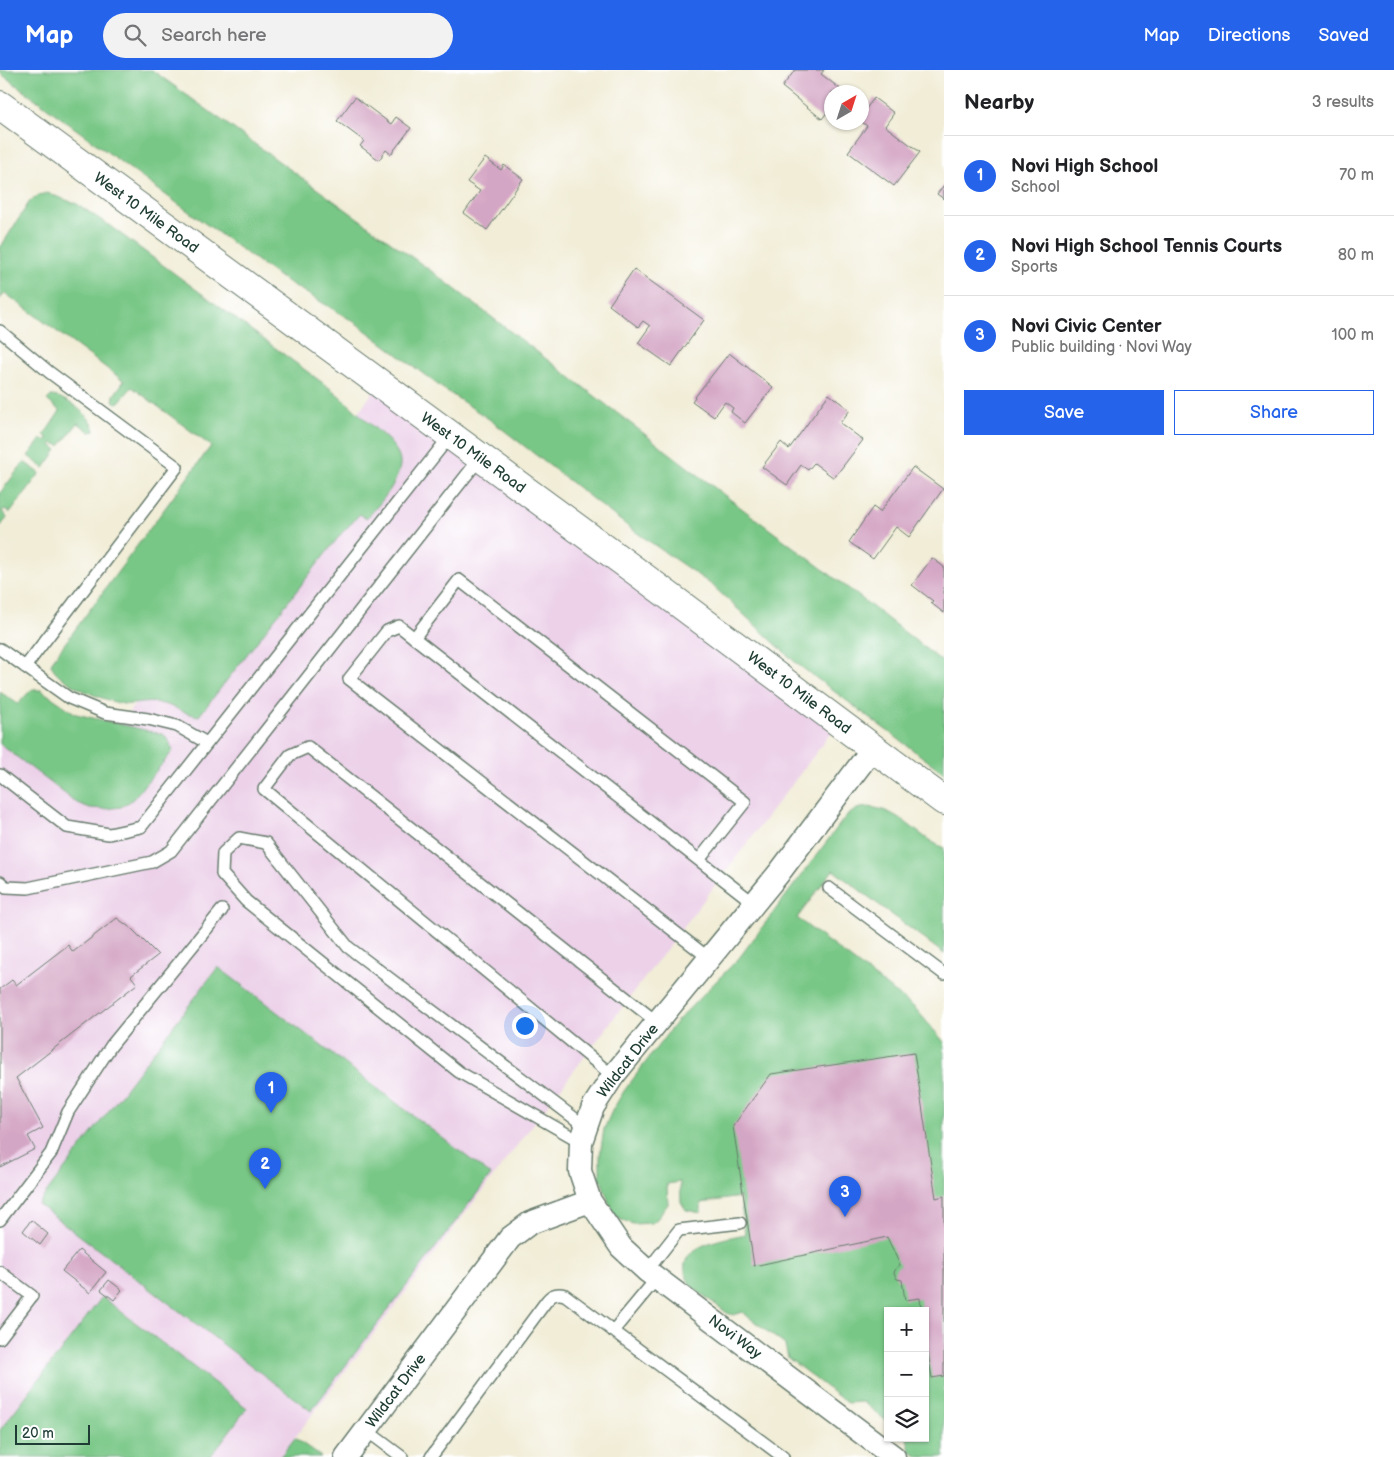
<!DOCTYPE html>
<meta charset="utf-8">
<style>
:root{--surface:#fff;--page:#f2f2f2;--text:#202124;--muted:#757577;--line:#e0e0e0;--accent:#2563eb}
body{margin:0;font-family:"Balsamiq Sans",sans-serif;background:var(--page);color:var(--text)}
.controls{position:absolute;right:15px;bottom:15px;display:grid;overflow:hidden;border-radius:0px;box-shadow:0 1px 4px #0004}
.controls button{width:45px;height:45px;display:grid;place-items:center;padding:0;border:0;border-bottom:1px solid var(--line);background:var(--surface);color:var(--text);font:25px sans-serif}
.compass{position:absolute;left:824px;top:15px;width:45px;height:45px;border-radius:50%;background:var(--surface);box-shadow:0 1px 4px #0004;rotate:39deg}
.scale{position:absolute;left:15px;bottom:12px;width:75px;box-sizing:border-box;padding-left:5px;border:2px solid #1f3d34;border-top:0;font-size:14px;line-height:18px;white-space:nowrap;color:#1f3d34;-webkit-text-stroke:4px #fff;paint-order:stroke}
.you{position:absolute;left:524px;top:955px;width:18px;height:18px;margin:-12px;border:4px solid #fff;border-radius:50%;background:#1a73e8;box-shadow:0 0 0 8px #1a73e833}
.badge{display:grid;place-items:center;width:32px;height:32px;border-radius:50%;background:var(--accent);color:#fff;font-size:16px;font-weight:700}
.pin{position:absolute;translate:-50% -41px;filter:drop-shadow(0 1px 2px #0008)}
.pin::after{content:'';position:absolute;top:26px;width:18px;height:15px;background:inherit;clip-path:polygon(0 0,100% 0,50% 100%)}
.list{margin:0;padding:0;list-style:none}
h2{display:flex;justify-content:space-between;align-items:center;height:65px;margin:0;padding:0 20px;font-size:21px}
h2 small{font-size:16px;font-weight:400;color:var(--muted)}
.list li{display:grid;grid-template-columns:32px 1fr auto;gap:15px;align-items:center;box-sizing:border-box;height:80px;padding:0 20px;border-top:1px solid var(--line)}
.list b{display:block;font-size:19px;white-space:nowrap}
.list p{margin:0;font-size:16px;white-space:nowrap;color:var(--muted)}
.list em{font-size:16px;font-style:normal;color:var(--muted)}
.actions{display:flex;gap:10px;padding:15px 20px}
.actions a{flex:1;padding:11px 0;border:1px solid var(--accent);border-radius:0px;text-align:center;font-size:18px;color:var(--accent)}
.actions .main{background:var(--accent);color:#fff}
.icon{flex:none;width:28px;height:28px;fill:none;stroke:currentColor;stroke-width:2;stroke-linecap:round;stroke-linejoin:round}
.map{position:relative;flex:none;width:944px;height:1387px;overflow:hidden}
header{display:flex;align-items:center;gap:30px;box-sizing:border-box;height:70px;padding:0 25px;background:var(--accent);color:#fff}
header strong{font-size:24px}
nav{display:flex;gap:28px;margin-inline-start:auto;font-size:18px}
.search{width:350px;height:45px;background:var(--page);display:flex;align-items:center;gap:12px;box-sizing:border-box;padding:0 18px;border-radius:28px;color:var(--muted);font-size:19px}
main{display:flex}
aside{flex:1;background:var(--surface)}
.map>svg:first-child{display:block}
</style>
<header>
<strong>Map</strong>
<div class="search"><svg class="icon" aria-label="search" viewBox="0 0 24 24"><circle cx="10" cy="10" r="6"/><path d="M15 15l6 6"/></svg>Search here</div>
<nav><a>Map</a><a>Directions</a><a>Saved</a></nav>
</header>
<main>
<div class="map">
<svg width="944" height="1387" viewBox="0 0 944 1387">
<rect width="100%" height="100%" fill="#fff"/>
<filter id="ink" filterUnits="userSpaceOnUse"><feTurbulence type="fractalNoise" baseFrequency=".02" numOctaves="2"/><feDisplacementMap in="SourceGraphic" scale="10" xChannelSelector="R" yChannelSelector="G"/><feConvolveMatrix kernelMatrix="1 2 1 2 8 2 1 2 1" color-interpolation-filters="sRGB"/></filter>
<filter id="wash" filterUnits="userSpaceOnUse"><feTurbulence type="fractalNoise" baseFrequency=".0096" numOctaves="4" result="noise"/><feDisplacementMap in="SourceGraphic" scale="20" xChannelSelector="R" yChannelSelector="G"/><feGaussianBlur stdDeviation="1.12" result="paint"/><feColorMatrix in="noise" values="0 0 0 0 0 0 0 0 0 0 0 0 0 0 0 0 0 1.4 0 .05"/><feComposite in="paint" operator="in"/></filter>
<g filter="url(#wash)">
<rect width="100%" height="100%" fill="#f1edd7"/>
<!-- built -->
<path fill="#ecd1e9" d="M 378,316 L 837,655 L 280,1387 L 0,1387 L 0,667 L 71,718 Z"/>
<!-- green -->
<path fill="#78c786" stroke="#4c825d" d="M 0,0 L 152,0 L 434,203 L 740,437 L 852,521 L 944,593 L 944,703 L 796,593 L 712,515 L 630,458 L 492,351 L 442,318 L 356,253 L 278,206 L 152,115 L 0,3 Z
M 47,123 L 77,134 L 110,156 L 335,322 L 388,370 C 392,375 397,380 399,386 C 406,406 378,436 366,449 L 360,444 L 341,464 L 199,646 C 184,644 173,635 158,633 C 147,631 135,635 124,634 C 105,631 57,613 51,594 L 54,588 L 211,376 L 132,317 L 119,332 L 116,333 L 113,331 L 114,325 L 124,311 L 5,223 L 0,229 L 0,178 L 30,131 L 39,125 Z
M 51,326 C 65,326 93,346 95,361 L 90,362 L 78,353 L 60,376 L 53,373 L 51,375 L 57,380 L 44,398 L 28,386 L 41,369 L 47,371 L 48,368 L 44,365 L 60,341 L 47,330 Z
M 24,392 L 40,403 L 11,442 L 9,442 L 5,439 L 2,441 L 7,448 L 0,457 L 0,423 Z
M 31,620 L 41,620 L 76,644 L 162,664 L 168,669 L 173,681 L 132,730 L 121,737 L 105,739 L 90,738 L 77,733 L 0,674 L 0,622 L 18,634 Z
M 866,737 C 900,738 915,766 944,778 L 944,884 L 833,800 L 797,848 L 915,938 L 944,972 L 944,1387 L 919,1387 L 910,1381 L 907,1368 L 925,1368 L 925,1241 L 888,1241 L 888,1352 L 863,1332 L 847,1333 L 788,1288 L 785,1275 L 742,1242 L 733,1245 L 727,1243 L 692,1217 C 665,1177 719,1170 745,1164 L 740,1127 L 701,1133 L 701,1143 L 686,1140 L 681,1132 L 680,1112 L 667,1114 L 668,1134 L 657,1149 L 652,1153 L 633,1154 L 619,1149 L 612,1141 L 600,1107 L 600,1085 L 604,1059 L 612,1041 L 624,1021 L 676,952 L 739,888 L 846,746 L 857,739 Z
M 218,897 L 491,1105 L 311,1341 L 38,1134 Z
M 102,1227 L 247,1338 L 210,1387 L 0,1387 L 0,1360 Z
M 295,1368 L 321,1387 L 280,1387 Z"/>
<g id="blocks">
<!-- building -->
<path fill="#d4a6c5" d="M 795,0 L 824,0 L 821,4 L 843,21 L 842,22 L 832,22 L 832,36 L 822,49 L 782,17 Z
M 355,27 L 391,54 L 396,47 L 411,58 L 391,84 L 386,80 L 379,90 L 360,76 L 364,71 L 337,51 Z
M 874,28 L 894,43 L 885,56 L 920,82 L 894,116 L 848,82 L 867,56 L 862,52 L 862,44 Z
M 485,88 L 501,100 L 504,95 L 523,109 L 487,160 L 464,143 L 480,121 L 467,112 Z
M 944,115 L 944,129 L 937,124 Z
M 634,199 L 704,250 L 671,296 L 638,273 L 650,256 L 643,251 L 638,257 L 609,235 Z
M 729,283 L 773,317 L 745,353 L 731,342 L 733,338 L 725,332 L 714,347 L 692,331 Z
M 829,324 L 850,340 L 840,353 L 863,370 L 834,408 L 814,393 L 808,400 L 801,395 L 787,415 L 762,397 L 781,372 L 789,379 Z
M 913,397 L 943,419 L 909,467 L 896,457 L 873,489 L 849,472 L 873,437 L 880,442 Z
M 932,488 L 944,497 L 944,543 L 931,533 L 933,531 L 912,515 Z
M 117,848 L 132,859 L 158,885 L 131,906 L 137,914 L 16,1008 L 43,1058 L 28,1066 L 35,1079 L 0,1097 L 0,919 L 12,910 L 16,915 L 68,875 L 73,882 Z
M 914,983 L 936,1128 L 944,1126 L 944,1306 L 932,1308 L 925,1266 L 925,1241 L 921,1241 L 920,1228 L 905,1230 L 902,1210 L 897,1209 L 894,1203 L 896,1198 L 900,1195 L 887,1167 L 754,1196 L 733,1056 L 771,1004 Z
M 31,1150 L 48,1164 L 40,1175 L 23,1161 Z
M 79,1180 L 106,1202 L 90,1223 L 62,1201 Z
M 109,1210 L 122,1220 L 114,1230 L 101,1220 Z"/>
</g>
</g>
<g filter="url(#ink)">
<use href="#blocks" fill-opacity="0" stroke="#687b6d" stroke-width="1"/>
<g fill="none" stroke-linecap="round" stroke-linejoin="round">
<!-- lane casing -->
<g stroke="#687b6d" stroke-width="14">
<path id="lane" d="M 0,261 L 49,302 L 177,397 L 25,597
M 414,568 L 459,510 L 745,732 L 699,790
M 0,579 L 69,628 L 105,643 L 148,649 L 177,656 L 207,673
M 0,705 L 67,757 L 109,764 L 141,757 L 450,366
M 0,812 L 6,817 L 28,818 L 152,792 L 171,781 L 480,388
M 829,818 L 944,904
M 710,889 L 349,609 L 387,561 L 399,556 L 755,834
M 613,1006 L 264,719 L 290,685 L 308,677 L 658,953
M 581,1072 L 459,1002 L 246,831 L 222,804 L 223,783 L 239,768 L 266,773 L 348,877 L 586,1057
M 0,1150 L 51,1083 L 68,1042 L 111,976 L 222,840
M 647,1201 L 679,1160 L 740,1153
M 0,1202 L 32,1226 L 0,1268
M 613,1261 L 657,1208
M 366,1360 L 402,1387
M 431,1387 L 545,1233 C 550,1226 555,1222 565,1225 L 783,1387"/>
</g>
<!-- street casing -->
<g stroke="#687b6d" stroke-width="25">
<path id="street" d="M 873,678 L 779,803 L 613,1006 L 593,1037 L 581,1072 L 580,1101 L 590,1131 L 621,1177 L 647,1201 L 894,1387
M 346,1387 L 510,1168 L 530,1153 L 590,1131"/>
</g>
<!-- secondary casing -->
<g stroke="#687b6d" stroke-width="30">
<path id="secondary" d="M 0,35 L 641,505 L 944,731"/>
</g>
<!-- lane -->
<use href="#lane" stroke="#fff" stroke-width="11"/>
<!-- street -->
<use href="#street" stroke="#fff" stroke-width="22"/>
<!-- secondary -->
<use href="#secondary" stroke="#fff" stroke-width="28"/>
</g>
</g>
<g text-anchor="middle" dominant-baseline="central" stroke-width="4.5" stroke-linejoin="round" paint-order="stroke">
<!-- street labels -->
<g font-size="15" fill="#1f3d34" stroke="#fff">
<text transform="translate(146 143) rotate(36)">West 10 Mile Road</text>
<text transform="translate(473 383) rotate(36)">West 10 Mile Road</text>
<text transform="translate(799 623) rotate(37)">West 10 Mile Road</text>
<text transform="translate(628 991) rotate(-52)">Wildcat Drive</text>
<text transform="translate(735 1267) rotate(37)">Novi Way</text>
<text transform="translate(396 1321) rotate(-53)">Wildcat Drive</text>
</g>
</g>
</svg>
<div class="controls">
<button>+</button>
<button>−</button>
<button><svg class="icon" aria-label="layers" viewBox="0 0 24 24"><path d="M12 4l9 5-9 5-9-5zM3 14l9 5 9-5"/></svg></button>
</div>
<svg class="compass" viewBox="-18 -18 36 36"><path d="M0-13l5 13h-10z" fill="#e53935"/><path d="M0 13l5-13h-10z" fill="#757577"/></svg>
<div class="scale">20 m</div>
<div class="you"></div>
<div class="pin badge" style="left:271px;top:1043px">1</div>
<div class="pin badge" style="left:265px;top:1119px">2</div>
<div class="pin badge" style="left:845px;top:1147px">3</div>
</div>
<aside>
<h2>Nearby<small>3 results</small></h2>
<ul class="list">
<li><span class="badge">1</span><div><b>Novi High School</b><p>School</p></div><em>70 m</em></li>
<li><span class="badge">2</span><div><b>Novi High School Tennis Courts</b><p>Sports</p></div><em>80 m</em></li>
<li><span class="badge">3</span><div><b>Novi Civic Center</b><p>Public building · Novi Way</p></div><em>100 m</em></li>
</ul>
<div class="actions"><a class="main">Save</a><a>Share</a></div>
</aside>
</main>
